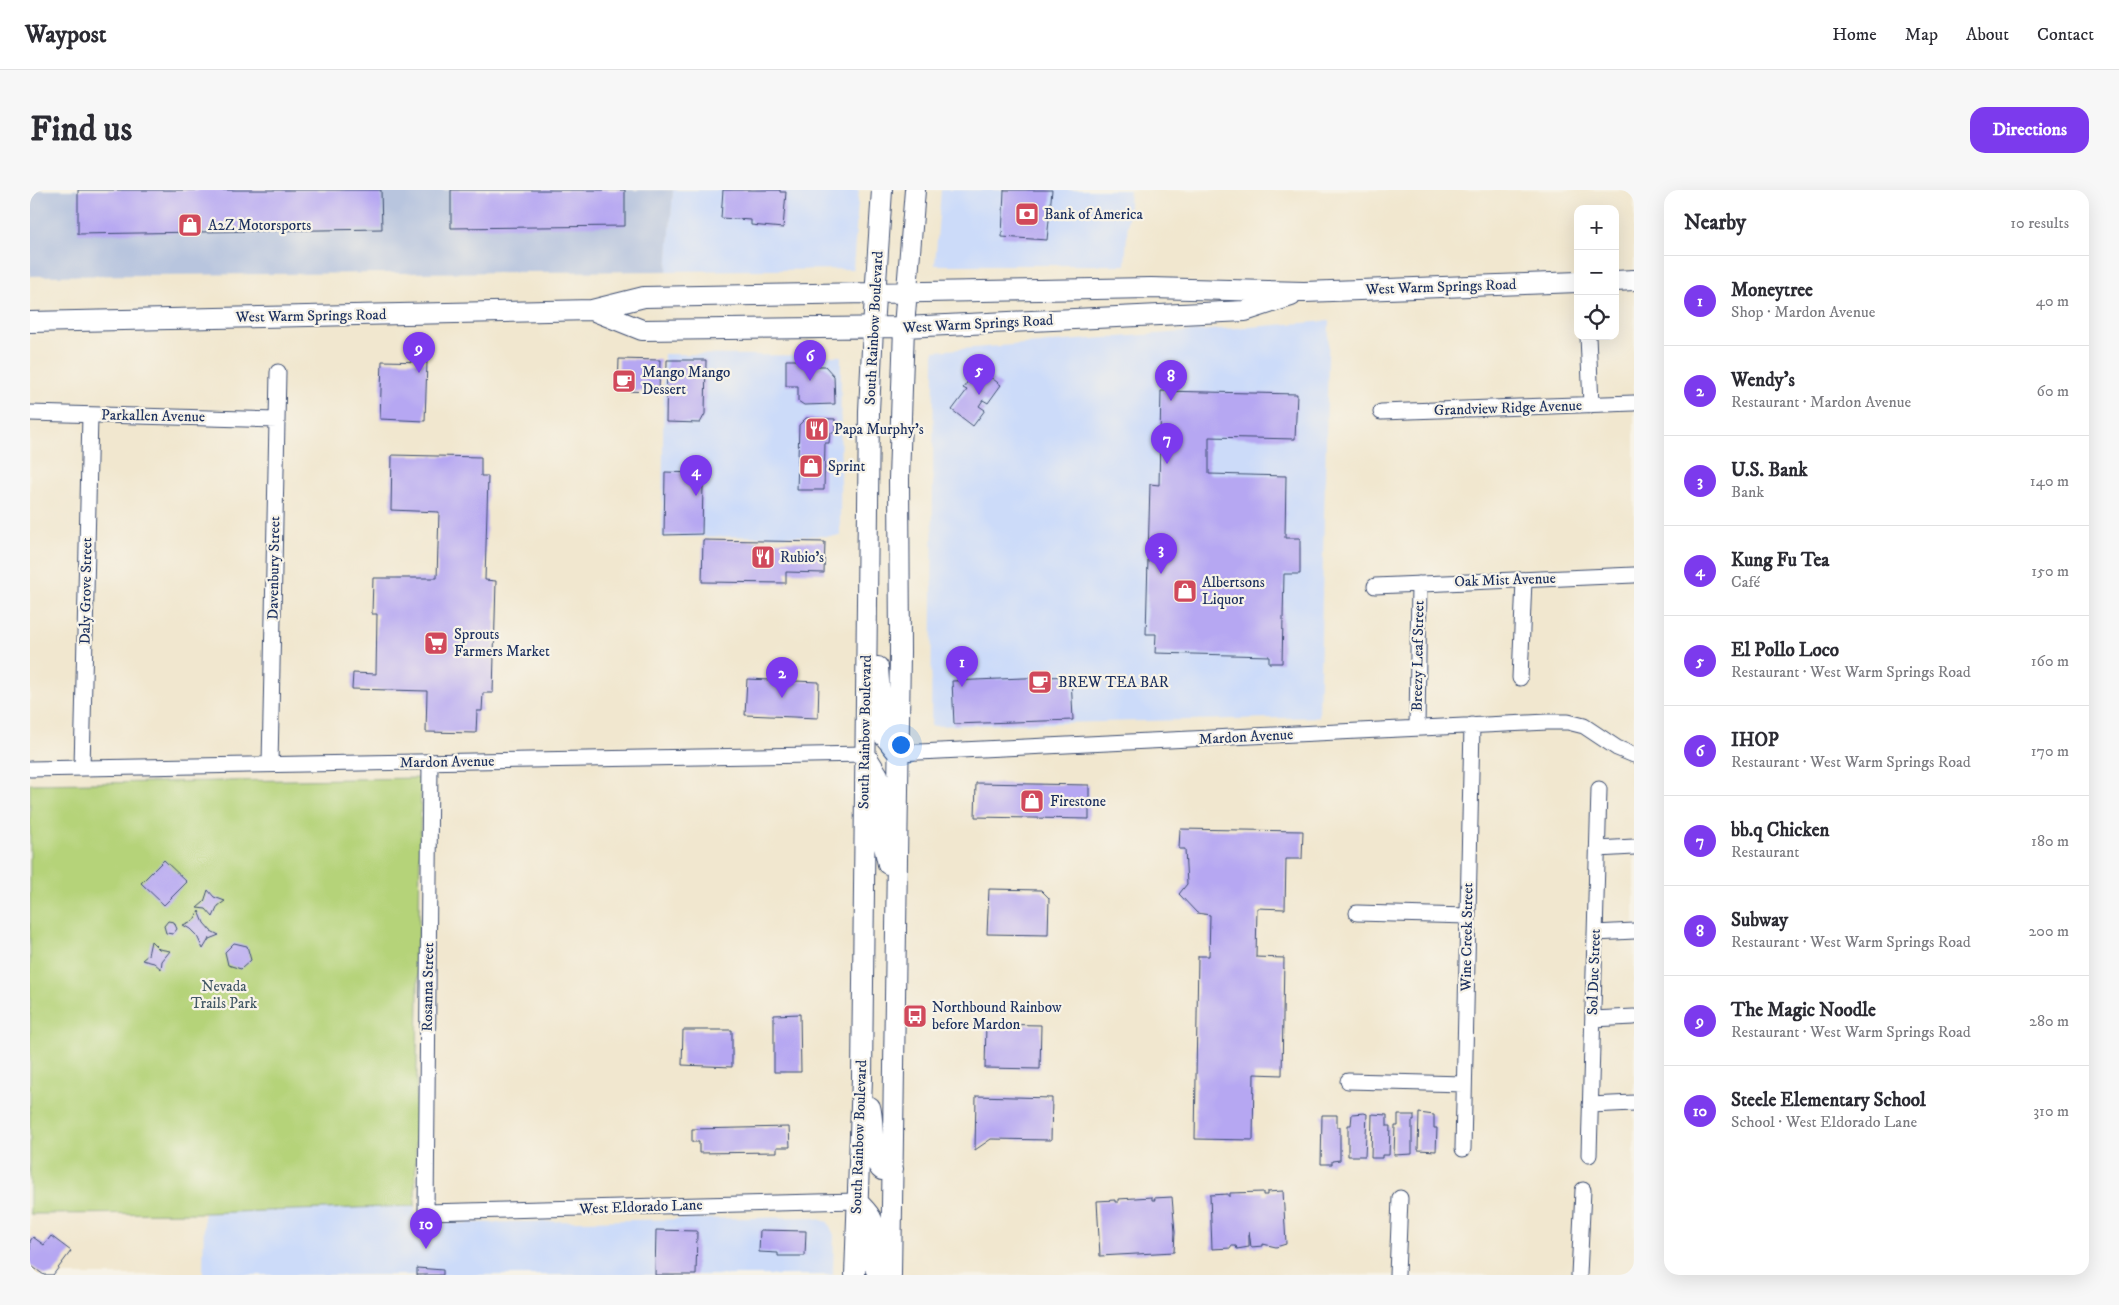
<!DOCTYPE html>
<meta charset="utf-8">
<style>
:root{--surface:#fff;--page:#f7f7f7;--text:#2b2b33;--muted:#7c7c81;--line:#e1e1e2;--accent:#7c3aed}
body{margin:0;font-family:"IM FELL DW Pica",serif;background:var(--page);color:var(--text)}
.controls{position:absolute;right:15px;top:15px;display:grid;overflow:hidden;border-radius:10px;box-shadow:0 5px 20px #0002}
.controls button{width:45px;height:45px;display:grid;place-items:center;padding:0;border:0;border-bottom:1px solid var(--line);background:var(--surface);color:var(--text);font:25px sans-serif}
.you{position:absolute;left:870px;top:554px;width:18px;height:18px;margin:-12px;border:4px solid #fff;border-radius:50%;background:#1a73e8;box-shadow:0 0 0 8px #1a73e833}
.badge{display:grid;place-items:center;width:32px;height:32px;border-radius:50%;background:var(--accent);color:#fff;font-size:16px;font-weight:700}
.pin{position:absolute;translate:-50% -41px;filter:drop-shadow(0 1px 2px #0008)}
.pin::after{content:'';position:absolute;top:26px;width:18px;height:15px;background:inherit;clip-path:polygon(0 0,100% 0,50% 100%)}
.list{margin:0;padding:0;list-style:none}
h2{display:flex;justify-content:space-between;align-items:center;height:65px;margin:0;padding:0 20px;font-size:21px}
h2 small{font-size:16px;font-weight:400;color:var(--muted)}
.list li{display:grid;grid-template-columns:32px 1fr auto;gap:15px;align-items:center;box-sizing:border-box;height:90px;padding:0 20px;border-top:1px solid var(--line)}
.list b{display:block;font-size:19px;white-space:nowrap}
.list p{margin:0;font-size:16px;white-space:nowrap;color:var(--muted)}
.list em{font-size:16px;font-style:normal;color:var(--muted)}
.icon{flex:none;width:28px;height:28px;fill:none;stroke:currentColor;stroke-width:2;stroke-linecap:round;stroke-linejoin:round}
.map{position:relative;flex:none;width:1604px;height:1085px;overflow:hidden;border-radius:15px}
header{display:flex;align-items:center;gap:30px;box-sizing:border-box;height:70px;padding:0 25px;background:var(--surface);border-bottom:1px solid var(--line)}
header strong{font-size:24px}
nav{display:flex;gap:28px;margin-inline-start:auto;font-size:18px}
.intro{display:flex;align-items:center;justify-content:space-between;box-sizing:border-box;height:120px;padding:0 30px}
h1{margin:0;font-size:35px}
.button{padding:12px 22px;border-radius:15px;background:var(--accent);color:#fff;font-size:18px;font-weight:700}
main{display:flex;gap:30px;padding:0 30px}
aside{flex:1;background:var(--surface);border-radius:15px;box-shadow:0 5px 20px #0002}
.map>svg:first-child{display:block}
</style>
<header>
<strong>Waypost</strong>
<nav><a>Home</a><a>Map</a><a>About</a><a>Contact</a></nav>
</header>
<div class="intro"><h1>Find us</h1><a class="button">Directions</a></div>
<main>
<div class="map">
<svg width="1604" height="1085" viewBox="0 0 1604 1085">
<rect width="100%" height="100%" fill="#f7f3e8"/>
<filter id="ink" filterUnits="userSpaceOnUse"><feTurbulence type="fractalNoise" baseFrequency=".02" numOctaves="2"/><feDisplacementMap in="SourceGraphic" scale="10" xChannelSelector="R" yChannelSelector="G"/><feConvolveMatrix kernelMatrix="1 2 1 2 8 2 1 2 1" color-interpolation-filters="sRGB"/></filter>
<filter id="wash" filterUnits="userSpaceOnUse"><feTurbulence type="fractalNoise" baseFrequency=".0096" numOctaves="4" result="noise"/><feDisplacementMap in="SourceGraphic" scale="20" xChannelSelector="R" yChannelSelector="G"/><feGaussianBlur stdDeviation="1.12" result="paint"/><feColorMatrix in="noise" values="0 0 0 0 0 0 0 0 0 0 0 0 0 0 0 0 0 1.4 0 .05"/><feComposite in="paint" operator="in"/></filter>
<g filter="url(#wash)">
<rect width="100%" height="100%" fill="#f1e7cf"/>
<!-- built -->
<path fill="#ccdbf9" d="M 643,0 L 829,0 L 823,79 L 637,81 Z
M 911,0 L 1100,0 L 1095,75 L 905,75 Z
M 1299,131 L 1289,527 L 901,536 L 904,161 Z
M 634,164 L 811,166 L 810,346 L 632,347 Z
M 385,1016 L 385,1034 L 781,1027 L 798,1032 L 804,1045 L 803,1085 L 173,1085 L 174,1023 Z"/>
<!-- industrial -->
<path fill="#b8c5de" d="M 0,0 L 643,0 L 637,81 L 0,86 Z"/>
<!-- green -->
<path fill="#b5d379" stroke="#68816c" d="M 391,588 L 385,1016 L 173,1023 L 0,1024 L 0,594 Z"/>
<g id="blocks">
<!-- building -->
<path fill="#b6a7f2" d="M 48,0 L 351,0 L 352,39 L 48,44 Z
M 421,0 L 595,0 L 595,36 L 421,38 Z
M 693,0 L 750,0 L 750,2 L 756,2 L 753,38 L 721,35 L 721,30 L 691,28 Z
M 974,0 L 1022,0 L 1017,50 L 972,47 Z
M 589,169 L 630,170 L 629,202 L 588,201 Z
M 637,170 L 676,170 L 675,224 L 670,233 L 636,232 Z
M 756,170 L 782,170 L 782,176 L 795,176 L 804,186 L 805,214 L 774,215 L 768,211 L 768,196 L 756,196 Z
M 352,171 L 397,172 L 395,231 L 350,229 Z
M 948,178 L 971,195 L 958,213 L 953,210 L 949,216 L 955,220 L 943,236 L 922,220 L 937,200 L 933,198 Z
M 1131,201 L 1267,204 L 1265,249 L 1179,247 L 1179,284 L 1256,286 L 1255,348 L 1270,348 L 1270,384 L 1254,384 L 1252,473 L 1239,473 L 1239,466 L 1125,463 L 1126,444 L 1116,444 L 1120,294 L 1129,295 Z
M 776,228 L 805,229 L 805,243 L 800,243 L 799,253 L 795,253 L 794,300 L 767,300 L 769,235 Z
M 362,265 L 451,267 L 451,286 L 458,286 L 455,390 L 466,391 L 463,503 L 453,503 L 452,521 L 447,521 L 446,543 L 396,542 L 397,501 L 322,499 L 323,483 L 346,484 L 347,424 L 342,424 L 343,388 L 407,388 L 409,322 L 361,320 Z
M 635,282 L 666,283 L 673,294 L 672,344 L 634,345 Z
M 673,350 L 795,352 L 794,383 L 756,382 L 756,393 L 672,392 Z
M 1041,486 L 1043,530 L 924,534 L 922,491 Z
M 717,489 L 789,492 L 788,528 L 715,525 Z
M 946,593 L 1059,595 L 1059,629 L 945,627 Z
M 1150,639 L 1273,641 L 1272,669 L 1256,669 L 1255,719 L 1227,718 L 1226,767 L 1254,768 L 1252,885 L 1224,884 L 1223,950 L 1165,949 L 1168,766 L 1179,766 L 1180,725 L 1167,723 L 1149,704 L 1157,694 L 1155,659 L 1149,659 Z
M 134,670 L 157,692 L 134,715 L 111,693 Z
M 959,699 L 1011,700 L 1019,708 L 1018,745 L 957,744 Z
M 178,700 L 184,707 L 195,711 L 188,716 L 183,727 L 176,719 L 167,718 L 174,712 Z
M 169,721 L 174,733 L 181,741 L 189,745 L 179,749 L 173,759 L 167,746 L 160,739 L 153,735 L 164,730 Z
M 138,731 L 144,732 L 147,739 L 143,744 L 136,743 L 134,736 Z
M 121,751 L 129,759 L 140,761 L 132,771 L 131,779 L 124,773 L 112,770 L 118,765 Z
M 204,753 L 217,756 L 221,770 L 211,779 L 198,775 L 195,762 Z
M 770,824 L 771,882 L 744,882 L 744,825 Z
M 956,834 L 1011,835 L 1010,879 L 955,878 Z
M 653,840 L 702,840 L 702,877 L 652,875 Z
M 946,906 L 1022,908 L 1021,950 L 961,949 L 945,960 Z
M 1334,923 L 1337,924 L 1335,966 L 1318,966 L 1318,935 L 1321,935 L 1322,924 Z
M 1389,923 L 1404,925 L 1404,938 L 1407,938 L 1406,961 L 1388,960 Z
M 1342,924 L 1357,925 L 1357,936 L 1360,936 L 1359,965 L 1352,965 L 1352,968 L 1341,968 Z
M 1292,925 L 1307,925 L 1307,937 L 1310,937 L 1310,970 L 1302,971 L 1302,974 L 1291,974 Z
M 1368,925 L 1384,925 L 1384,931 L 1382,931 L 1382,964 L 1364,965 L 1365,936 L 1368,936 Z
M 759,937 L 760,957 L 747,957 L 747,962 L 669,963 L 669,952 L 662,952 L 662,939 Z
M 1253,1001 L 1256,1054 L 1246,1057 L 1233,1054 L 1233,1056 L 1221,1057 L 1219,1041 L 1219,1057 L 1207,1059 L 1206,1056 L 1201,1056 L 1201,1058 L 1182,1059 L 1180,1005 L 1198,1004 L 1198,1006 L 1200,1006 L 1200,1003 L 1233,1002 L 1233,1005 L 1237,1005 L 1237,1002 Z
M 1122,1007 L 1122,1010 L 1125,1010 L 1124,1008 L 1142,1007 L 1145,1042 L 1144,1062 L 1070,1066 L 1067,1011 L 1085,1010 L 1085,1012 L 1088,1012 L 1088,1009 Z
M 626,1040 L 667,1041 L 666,1085 L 625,1085 Z
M 730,1040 L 776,1041 L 775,1066 L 748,1066 L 748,1063 L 729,1062 Z
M 21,1046 L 41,1061 L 23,1085 L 14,1085 L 0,1075 L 0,1051 L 3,1047 L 14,1055 Z
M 387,1078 L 413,1080 L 413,1085 L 387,1085 Z"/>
</g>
</g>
<g filter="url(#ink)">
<use href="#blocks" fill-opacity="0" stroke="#3b4b6f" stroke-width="1"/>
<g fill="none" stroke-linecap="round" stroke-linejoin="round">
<!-- minor casing -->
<g stroke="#3b4b6f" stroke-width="17">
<path id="minor" d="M 1558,146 L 1561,215
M 1351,222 L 1604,213
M 0,223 L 247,230
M 1345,396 L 1604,385
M 1490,488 L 1494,390
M 1387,537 L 1389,394
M 868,563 L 1517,532 L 1538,532 L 1554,536 L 1587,558 L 1604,565
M 400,572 L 396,1022 L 827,1011
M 240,574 L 248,182
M 52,578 L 60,225
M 0,579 L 835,564
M 1567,659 L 1604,657
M 1327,723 L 1438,726
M 1565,743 L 1604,741
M 1563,829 L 1604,827
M 1318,891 L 1434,894
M 1560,915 L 1604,913
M 1433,959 L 1442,535
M 1559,965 L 1569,599
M 1367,1085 L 1370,1008
M 1549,1085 L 1553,1000"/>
</g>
<!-- major casing -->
<g stroke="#3b4b6f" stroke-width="22">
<path id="major" d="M 1585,91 L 1604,90
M 562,120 L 612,140 L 874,137 L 1215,121 L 1261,106
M 0,132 L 562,120 L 614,107 L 1121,98 L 1274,102 L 1548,92
M 848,477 L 852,535 L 854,546 L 868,563
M 835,564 L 848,585 L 850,593 L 850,638 L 858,674
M 840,917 C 845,932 840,972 852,980 L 863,979
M 827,1011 C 832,1017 839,1022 842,1030 C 849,1048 838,1066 848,1085
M 825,1085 L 832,888 L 839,221 L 843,138 L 852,0
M 861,1085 L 870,462 L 869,289 L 874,137 L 885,0"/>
</g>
<!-- minor -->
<use href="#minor" stroke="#fff" stroke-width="15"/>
<!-- major -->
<use href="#major" stroke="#fff" stroke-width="20"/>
</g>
</g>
<!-- icons -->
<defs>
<g id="bank-square" transform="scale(1.25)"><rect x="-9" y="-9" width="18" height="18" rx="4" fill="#d1495b" stroke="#f7f3e8"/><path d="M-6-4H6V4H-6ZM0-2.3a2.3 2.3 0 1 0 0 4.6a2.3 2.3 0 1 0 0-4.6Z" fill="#fff"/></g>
<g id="shop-square" transform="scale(1.25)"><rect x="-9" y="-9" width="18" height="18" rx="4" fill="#d1495b" stroke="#f7f3e8"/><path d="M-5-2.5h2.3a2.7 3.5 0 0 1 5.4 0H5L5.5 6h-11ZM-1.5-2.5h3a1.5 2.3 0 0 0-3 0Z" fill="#fff"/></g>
<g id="cafe-square" transform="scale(1.25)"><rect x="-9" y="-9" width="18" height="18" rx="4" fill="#d1495b" stroke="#f7f3e8"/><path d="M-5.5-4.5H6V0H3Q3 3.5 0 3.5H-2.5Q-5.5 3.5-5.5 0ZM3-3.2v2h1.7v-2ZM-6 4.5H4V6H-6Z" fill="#fff"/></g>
<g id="restaurant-square" transform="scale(1.25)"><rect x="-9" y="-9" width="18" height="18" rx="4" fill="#d1495b" stroke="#f7f3e8"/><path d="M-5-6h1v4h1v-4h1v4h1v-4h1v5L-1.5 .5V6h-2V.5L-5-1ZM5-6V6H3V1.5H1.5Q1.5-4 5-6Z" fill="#fff"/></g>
<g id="supermarket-square" transform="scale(1.25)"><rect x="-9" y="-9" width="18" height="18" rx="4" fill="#d1495b" stroke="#f7f3e8"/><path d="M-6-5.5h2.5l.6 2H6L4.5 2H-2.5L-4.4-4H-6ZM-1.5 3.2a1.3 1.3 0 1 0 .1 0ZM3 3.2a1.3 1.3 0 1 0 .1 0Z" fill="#fff"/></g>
<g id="bus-square" transform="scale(1.25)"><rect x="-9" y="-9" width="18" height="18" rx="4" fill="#d1495b" stroke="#f7f3e8"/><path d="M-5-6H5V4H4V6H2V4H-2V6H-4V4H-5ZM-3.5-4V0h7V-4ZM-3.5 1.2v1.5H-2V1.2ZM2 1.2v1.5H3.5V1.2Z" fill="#fff"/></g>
</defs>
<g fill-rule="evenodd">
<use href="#bank-square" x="997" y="24"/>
<use href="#shop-square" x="160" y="35"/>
<use href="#cafe-square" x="594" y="191"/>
<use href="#restaurant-square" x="787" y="239"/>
<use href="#shop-square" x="781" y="276"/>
<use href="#restaurant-square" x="733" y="367"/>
<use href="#shop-square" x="1155" y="401"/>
<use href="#supermarket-square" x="406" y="453"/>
<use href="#cafe-square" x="1010" y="492"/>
<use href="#shop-square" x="1002" y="611"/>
<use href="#bus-square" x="885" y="826"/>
</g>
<g text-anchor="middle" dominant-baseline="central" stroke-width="4.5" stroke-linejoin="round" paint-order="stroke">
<!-- poi labels -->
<g font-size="15" fill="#1b2f5e" stroke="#f7f3e8" text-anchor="start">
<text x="1014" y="24">Bank of America</text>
<text x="178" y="35">A2Z Motorsports</text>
<text x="612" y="182">Mango Mango<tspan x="612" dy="17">Dessert</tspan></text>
<text x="804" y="239">Papa Murphy's</text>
<text x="798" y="276">Sprint</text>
<text x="750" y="367">Rubio's</text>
<text x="1172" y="392">Albertsons<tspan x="1172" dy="17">Liquor</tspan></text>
<text x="424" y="444">Sprouts<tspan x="424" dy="17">Farmers Market</tspan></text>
<text x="1028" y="492">BREW TEA BAR</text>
<text x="1020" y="611">Firestone</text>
<text x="902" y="817">Northbound Rainbow<tspan x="902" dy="17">before Mardon</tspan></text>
</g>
<!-- street labels -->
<g font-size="15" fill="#1b2f5e" stroke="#f7f3e8">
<text transform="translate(1411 97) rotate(-2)">West Warm Springs Road</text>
<text transform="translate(281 126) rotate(-1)">West Warm Springs Road</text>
<text transform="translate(948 134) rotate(-3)">West Warm Springs Road</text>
<text transform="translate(844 138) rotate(-87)">South Rainbow Boulevard</text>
<text transform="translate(1478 218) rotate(-2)">Grandview Ridge Avenue</text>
<text transform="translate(123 226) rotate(1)">Parkallen Avenue</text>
<text transform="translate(244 378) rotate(-89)">Davenbury Street</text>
<text transform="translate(1475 390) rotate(-2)">Oak Mist Avenue</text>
<text transform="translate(56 401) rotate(-89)">Daly Grove Street</text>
<text transform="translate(1388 466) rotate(-89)">Breezy Leaf Street</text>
<text transform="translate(835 542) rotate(-89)">South Rainbow Boulevard</text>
<text transform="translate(1216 547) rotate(-3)">Mardon Avenue</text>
<text transform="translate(417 572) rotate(-1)">Mardon Avenue</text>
<text transform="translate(1437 747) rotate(-89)">Wine Creek Street</text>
<text transform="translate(1564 782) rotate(-88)">Sol Duc Street</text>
<text transform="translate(398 797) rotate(-89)">Rosanna Street</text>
<text transform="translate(829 947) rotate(-88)">South Rainbow Boulevard</text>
<text transform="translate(611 1017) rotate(-2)">West Eldorado Lane</text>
</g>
<!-- park labels -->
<g font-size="15" fill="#425865" stroke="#f7f3e8">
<text x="194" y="796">Nevada<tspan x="194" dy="17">Trails Park</tspan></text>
</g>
</g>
</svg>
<div class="controls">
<button>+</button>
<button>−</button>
<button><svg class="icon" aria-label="locate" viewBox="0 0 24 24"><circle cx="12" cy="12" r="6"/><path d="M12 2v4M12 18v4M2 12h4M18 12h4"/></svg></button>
</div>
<div class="you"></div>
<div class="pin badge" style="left:932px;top:497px">1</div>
<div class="pin badge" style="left:752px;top:508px">2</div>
<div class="pin badge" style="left:1131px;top:384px">3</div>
<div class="pin badge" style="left:666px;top:306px">4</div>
<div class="pin badge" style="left:949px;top:205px">5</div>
<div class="pin badge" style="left:780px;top:191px">6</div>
<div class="pin badge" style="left:1137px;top:274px">7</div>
<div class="pin badge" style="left:1141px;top:211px">8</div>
<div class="pin badge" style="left:389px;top:183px">9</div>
<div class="pin badge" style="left:396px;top:1059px">10</div>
</div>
<aside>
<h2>Nearby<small>10 results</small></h2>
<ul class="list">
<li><span class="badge">1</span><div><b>Moneytree</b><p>Shop · Mardon Avenue</p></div><em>40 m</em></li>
<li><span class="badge">2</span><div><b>Wendy's</b><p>Restaurant · Mardon Avenue</p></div><em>60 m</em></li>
<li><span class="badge">3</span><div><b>U.S. Bank</b><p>Bank</p></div><em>140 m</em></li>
<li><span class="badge">4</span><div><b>Kung Fu Tea</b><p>Café</p></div><em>150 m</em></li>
<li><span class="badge">5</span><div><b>El Pollo Loco</b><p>Restaurant · West Warm Springs Road</p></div><em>160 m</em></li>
<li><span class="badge">6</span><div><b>IHOP</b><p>Restaurant · West Warm Springs Road</p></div><em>170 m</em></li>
<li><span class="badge">7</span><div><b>bb.q Chicken</b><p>Restaurant</p></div><em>180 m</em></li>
<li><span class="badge">8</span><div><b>Subway</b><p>Restaurant · West Warm Springs Road</p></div><em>200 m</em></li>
<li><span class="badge">9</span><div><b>The Magic Noodle</b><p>Restaurant · West Warm Springs Road</p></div><em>280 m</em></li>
<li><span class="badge">10</span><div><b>Steele Elementary School</b><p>School · West Eldorado Lane</p></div><em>310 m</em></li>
</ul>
</aside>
</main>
